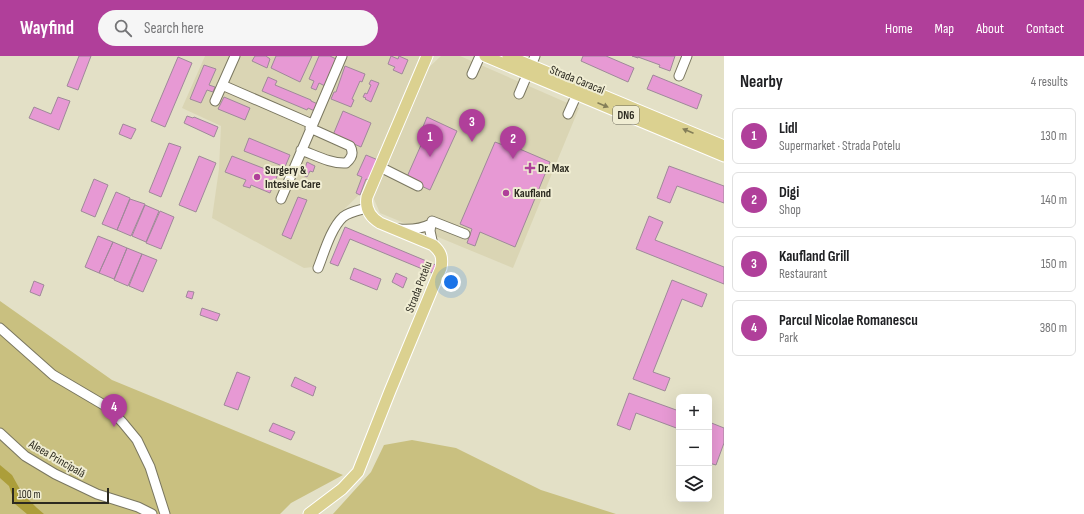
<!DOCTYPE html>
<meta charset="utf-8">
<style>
:root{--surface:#fff;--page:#f6f6f6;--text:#202124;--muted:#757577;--line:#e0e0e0;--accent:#b03f9a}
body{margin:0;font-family:"Sofia Sans Condensed",sans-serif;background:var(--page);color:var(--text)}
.controls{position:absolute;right:12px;bottom:12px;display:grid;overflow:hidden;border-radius:6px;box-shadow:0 4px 16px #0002}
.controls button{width:36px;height:36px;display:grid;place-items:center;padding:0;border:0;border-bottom:1px solid var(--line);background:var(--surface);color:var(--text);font:20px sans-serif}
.scale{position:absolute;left:12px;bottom:10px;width:97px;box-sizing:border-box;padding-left:4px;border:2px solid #2c2a20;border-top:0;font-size:11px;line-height:14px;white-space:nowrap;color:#2c2a20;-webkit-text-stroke:3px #f0edd3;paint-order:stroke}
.you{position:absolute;left:451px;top:226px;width:14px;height:14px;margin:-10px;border:3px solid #fff;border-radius:50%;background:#1a73e8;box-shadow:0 0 0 6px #1a73e833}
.badge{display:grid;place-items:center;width:26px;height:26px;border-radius:50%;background:var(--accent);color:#fff;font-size:13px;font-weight:700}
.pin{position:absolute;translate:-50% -33px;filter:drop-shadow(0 1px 2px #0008)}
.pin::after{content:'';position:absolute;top:21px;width:14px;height:12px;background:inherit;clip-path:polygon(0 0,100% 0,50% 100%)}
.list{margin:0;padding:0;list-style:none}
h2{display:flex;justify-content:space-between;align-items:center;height:52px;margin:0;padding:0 16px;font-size:17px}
h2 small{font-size:13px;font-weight:400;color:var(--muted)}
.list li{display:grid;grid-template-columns:26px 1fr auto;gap:12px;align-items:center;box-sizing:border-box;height:56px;margin:0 8px 8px;padding:0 8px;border:1px solid var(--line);border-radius:6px}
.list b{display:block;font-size:15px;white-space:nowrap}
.list p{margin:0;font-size:13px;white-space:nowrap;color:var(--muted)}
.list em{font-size:13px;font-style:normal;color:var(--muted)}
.icon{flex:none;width:22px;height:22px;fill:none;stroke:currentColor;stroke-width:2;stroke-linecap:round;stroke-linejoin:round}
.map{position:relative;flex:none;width:724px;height:458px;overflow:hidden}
header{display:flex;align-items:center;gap:24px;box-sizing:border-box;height:56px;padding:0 20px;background:var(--accent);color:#fff}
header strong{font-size:19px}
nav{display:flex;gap:22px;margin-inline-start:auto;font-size:14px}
.search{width:280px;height:36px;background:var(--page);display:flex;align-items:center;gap:10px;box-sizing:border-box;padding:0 14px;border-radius:22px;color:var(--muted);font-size:15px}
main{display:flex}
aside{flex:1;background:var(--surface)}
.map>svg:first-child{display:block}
</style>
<header>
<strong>Wayfind</strong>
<div class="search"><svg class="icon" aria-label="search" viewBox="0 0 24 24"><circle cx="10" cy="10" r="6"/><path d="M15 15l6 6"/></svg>Search here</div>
<nav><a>Home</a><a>Map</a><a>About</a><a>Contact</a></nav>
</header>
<main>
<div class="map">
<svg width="724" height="458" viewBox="0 0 724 458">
<rect width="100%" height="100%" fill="#e3e0c6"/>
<!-- built -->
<path fill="#dad5b4" d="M 205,0 L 420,0 L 362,136 L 337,160 L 313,211 L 304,212 L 212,162 L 219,113 L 221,70 L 182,52 Z
M 441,0 L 460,0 L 579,52 L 513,212 L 380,157 L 373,141 L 426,14 Z"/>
<!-- green -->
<path fill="#c9c080" d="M 0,245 L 112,324 L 343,419 L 291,447 L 280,458 L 0,458 Z
M 412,384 L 456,392 L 541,434 L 616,458 L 333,458 L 371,416 L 384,389 Z"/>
<!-- water -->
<path fill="#ac9e3a" d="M 0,409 L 12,419 L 22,437 L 37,452 L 44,458 L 27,458 L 15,448 L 9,430 L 0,422 Z"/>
<!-- building -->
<path fill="#e799d4" stroke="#9f8999" d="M 79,0 L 91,0 L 78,34 L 67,30 Z
M 255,0 L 266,0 L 270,3 L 267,12 L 252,5 Z
M 276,0 L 312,0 L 300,26 L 271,12 Z
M 319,0 L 330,0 L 336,3 L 325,30 L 319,27 L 316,34 L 311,32 L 314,25 L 309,23 Z
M 391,0 L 398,3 L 399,0 L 408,4 L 402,18 L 393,14 L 395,11 L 388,8 Z
M 583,0 L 606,0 L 634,12 L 628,26 L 581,5 Z
M 632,0 L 675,0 L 670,15 L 659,11 L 660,9 L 638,1 L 638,2 Z
M 178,1 L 192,7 L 165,71 L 151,65 Z
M 204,9 L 216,13 L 209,29 L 215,31 L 213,36 L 207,34 L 201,47 L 190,43 Z
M 345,10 L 365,18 L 362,26 L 360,25 L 352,43 L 354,44 L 351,51 L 331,43 L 334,36 L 336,36 Z
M 653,19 L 702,39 L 697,53 L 647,33 Z
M 268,21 L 277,25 L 275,29 L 311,44 L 311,45 L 320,49 L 317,56 L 308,52 L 307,54 L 262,35 Z
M 371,24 L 379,27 L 371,46 L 365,43 L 366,42 L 363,41 L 365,37 L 367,38 L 371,29 L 369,28 Z
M 58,41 L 70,45 L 59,74 L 29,62 L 34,51 L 51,58 Z
M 224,41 L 250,52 L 245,64 L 218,53 Z
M 343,55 L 371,67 L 361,91 L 333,79 Z
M 187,60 L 193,62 L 194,61 L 218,71 L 214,81 L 184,67 Z
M 427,61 L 457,75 L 430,134 L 406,123 L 425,80 L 420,78 Z
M 123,68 L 136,73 L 131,83 L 119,78 Z
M 249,82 L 290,99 L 285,111 L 244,95 Z
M 495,86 L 503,89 L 508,88 L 550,106 L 515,191 L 480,176 L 475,190 L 467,187 L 472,173 L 460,168 Z
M 169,87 L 181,91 L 161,141 L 149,136 Z
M 366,99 L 378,104 L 369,124 L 366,123 L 360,139 L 356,137 L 362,121 L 357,119 Z
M 199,100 L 216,107 L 196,156 L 179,149 Z
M 232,100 L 278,118 L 270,137 L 251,129 L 250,132 L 243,130 L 246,124 L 225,116 Z
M 307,106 L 315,110 L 313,116 L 310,115 L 307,121 L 303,119 Z
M 669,110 L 724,130 L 724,147 L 677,130 L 670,147 L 657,142 Z
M 94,123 L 108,129 L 95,161 L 81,155 Z
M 116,136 L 130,142 L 117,174 L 102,168 Z
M 298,141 L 307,144 L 291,183 L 282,179 Z
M 130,143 L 145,148 L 131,180 L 117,174 Z
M 145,149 L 159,155 L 146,186 L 132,180 Z
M 160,155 L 174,161 L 161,193 L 146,187 Z
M 649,160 L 663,166 L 655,184 L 724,211 L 724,228 L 636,193 Z
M 345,171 L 436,209 L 432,217 L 350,183 L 338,210 L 330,207 Z
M 98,180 L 113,186 L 99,217 L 85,211 Z
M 113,186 L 127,192 L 114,223 L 99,217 Z
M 127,192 L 142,198 L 128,230 L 114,224 Z
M 142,198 L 157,204 L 143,236 L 129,230 Z
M 354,212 L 381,223 L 377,234 L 350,223 Z
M 396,217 L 407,222 L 403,232 L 392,226 Z
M 672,224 L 707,238 L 702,251 L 682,243 L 653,316 L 670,322 L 665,335 L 633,323 Z
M 34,225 L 44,229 L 40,240 L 30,236 Z
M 188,235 L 194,236 L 192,243 L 186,241 Z
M 202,252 L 220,258 L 217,265 L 200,259 Z
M 237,316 L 250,321 L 238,354 L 224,349 Z
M 295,321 L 316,331 L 313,340 L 291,330 Z
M 629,337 L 679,355 L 679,373 L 636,357 L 630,374 L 617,369 Z
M 709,366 L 724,372 L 724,387 L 716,409 L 709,407 Z
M 273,367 L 295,376 L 291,384 L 269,375 Z"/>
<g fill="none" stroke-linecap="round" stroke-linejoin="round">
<!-- minor casing -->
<g stroke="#7a7760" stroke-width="11">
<path id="minor" d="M 472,18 L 480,0
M 679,20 L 687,0
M 222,29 L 312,68
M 519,38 L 535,0
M 215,45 L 235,0
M 568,58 L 577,38
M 301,94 C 315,99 331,108 346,107 C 352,102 354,97 350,90 L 310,72
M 380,111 L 418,130
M 281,143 L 342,0
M 432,165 L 465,178
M 431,168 L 430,175 L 433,189
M 399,173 C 410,174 421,173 431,168
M 318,212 C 324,197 331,172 343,161 C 349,156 360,154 367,152
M 0,272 L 53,319 L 109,352 L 123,367 L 137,384 L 150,411 L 165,458
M 0,377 L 25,400 L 55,418 L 97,438 L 138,451 L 152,458"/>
</g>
<!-- major casing -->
<g stroke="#fff" stroke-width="13">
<path id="major" d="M 485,0 L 724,100
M 508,0 L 724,90
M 309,458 L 342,433 L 358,416 L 390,335 L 441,212 C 443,201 441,196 433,189 L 380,167 C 370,161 365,153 367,141 L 427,0"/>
</g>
<!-- minor -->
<use href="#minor" stroke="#fff" stroke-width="9"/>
<!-- major -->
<use href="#major" stroke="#dbd190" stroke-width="11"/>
</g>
<!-- one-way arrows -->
<defs><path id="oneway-solid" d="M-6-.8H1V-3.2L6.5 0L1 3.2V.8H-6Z"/></defs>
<g fill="#847e58">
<use href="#oneway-solid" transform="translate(603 49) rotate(23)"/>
<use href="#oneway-solid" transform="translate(688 75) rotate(-157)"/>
</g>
<!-- markers -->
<g fill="#b03f9a" stroke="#f0edd3" stroke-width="1.5">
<path d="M528 106h4v4h4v4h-4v4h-4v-4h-4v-4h4z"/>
<circle cx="257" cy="121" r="4"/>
<circle cx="506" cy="137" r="4"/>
</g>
<g text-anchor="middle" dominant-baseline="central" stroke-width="4" stroke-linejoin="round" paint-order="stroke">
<!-- shield labels -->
<rect fill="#f0edd3" stroke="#676456" stroke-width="1" x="613" y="50" width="26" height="18" rx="3"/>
<g font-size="11" font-weight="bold" fill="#2c2a20">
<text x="626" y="59">DN6</text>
</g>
<!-- street labels -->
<g font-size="12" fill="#2c2a20" stroke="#f0edd3">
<text transform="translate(577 24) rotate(22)">Strada Caracal</text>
<text transform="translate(419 231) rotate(-69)">Strada Potelu</text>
<text transform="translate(57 403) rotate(30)">Aleea Principală</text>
</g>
<!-- poi labels -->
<g font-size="12" font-weight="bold" fill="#2c2a20" stroke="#f0edd3" text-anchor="start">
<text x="538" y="112">Dr. Max</text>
<text x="265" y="114">Surgery &amp;<tspan x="265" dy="14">Intesive Care</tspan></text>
<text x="514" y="137">Kaufland</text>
</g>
</g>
</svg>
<div class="controls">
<button>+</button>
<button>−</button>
<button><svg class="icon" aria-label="layers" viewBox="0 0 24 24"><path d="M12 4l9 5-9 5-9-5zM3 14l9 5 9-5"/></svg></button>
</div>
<div class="scale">100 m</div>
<div class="you"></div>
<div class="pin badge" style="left:430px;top:101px">1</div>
<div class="pin badge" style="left:513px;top:103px">2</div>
<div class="pin badge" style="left:472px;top:86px">3</div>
<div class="pin badge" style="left:114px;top:371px">4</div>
</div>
<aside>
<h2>Nearby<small>4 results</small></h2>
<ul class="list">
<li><span class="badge">1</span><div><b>Lidl</b><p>Supermarket · Strada Potelu</p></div><em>130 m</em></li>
<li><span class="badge">2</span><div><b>Digi</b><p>Shop</p></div><em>140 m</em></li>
<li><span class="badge">3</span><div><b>Kaufland Grill</b><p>Restaurant</p></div><em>150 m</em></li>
<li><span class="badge">4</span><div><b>Parcul Nicolae Romanescu</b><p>Park</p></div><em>380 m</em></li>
</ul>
</aside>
</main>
